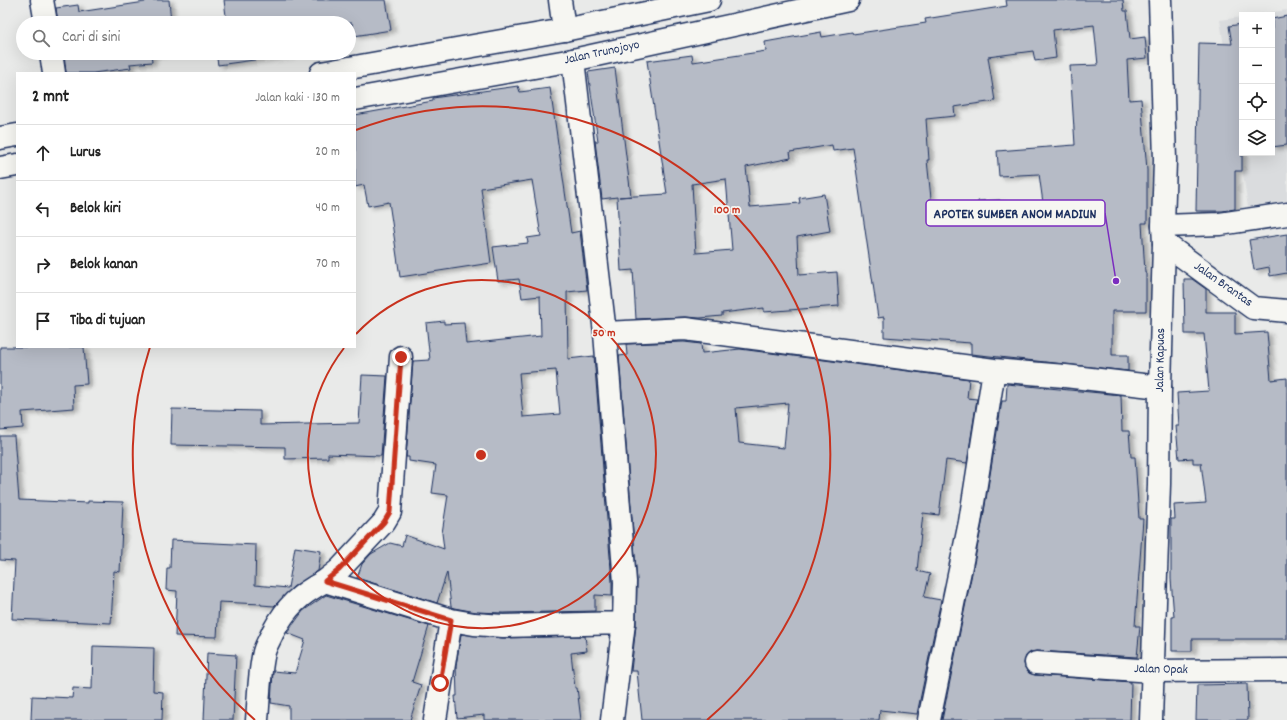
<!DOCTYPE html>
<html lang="id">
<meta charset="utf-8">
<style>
:root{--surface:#fff;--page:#f2f2f2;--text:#222;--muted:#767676;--line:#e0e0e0}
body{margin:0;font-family:Dekko,sans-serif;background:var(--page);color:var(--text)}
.controls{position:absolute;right:12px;top:12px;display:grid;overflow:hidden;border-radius:0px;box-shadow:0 4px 16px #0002}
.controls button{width:36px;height:36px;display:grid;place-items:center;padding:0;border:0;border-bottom:1px solid var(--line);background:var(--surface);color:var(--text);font:20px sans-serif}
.stop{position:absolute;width:12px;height:12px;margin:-9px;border:3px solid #c8321e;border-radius:50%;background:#fff}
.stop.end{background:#c8321e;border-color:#fff;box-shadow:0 1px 4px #0008}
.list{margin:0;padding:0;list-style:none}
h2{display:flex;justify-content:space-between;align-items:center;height:52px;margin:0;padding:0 16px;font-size:17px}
h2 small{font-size:13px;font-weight:400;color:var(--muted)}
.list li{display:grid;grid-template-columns:26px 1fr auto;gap:12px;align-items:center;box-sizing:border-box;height:56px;padding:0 16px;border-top:1px solid var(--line)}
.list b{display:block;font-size:15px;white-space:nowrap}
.list em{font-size:13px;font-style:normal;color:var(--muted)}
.icon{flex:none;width:22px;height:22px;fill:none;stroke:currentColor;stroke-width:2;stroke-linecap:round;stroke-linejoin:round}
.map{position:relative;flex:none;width:1287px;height:720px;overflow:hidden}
.search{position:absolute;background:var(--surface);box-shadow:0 4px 16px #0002;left:16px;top:16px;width:340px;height:44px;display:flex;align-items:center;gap:10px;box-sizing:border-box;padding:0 14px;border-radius:22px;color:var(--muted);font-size:15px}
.panel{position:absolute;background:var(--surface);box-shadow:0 4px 16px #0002;left:16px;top:72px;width:340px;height:276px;border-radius:0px}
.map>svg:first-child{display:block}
</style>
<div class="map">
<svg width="1287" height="720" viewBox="0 0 1287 720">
<defs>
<filter id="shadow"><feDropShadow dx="4.5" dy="2.5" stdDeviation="2" flood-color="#0004"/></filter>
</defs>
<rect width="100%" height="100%" fill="#e9eae9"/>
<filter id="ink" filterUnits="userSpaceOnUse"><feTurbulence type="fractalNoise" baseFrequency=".025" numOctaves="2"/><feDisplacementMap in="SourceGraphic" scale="8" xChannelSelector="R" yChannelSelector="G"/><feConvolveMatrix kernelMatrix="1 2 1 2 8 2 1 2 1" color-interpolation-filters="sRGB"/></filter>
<g filter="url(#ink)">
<!-- built -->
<path fill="#dadcde" d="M 1287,10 L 1287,201 L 1248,207 L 1220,20 L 1242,17 L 1242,153 L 1272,153 L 1272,15 L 1254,15 Z"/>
<!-- building -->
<path fill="#b6bbc6" stroke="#1b2f5e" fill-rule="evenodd" filter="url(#shadow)" d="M 145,0 L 169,0 L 171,23 L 58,23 L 56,8 L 78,5 L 79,12 L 145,2 Z
M 224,0 L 386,0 L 391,30 L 354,36 L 352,23 L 212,23 L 211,19 L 226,16 Z
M 1006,0 L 1123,0 L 1124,11 L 1127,11 L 1130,39 L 1145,37 L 1147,58 L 1127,60 L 1129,100 L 1141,99 L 1147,170 L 1147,223 L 1142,223 L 1145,273 L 1146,273 L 1146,311 L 1112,311 L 1112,355 L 1128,355 L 1128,371 L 971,354 L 971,343 L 884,337 L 884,317 L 878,318 L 853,148 L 833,151 L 832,145 L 790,152 L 791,158 L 746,167 L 750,207 L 800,203 L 799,198 L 824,194 L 830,231 L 797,237 L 799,275 L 837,272 L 839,306 L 764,312 L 764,308 L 722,313 L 722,316 L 700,318 L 685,317 L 636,319 L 633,270 L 621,271 L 617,197 L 602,199 L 595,141 L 598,141 L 588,72 L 615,68 L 631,196 L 619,197 L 667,194 L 647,61 L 692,55 L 693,62 L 766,51 L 765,42 L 821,32 L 822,37 L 852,32 L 853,34 L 926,23 L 925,19 L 1007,6 ZM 1094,25 L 1098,65 L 1070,66 L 1075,145 L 997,151 L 999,176 L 1039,174 L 1044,210 L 1001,214 L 1000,200 L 978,201 L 978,203 L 932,208 L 927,160 L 929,160 L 926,119 L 955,116 L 954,107 L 995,101 L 988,57 L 1033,51 L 1035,61 L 1056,58 L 1053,30 ZM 726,179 L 732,250 L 696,253 L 692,184 Z
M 1287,16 L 1287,145 L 1272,147 L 1272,19 Z
M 1242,24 L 1242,171 L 1235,171 L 1235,209 L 1222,211 L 1196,211 L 1199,43 L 1232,44 L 1229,26 Z
M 64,53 L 165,53 L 151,55 L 152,62 L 130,64 L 131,68 L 93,73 L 66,73 Z
M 216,53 L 289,53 L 290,55 L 218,65 Z
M 518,86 L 520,92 L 550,88 L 571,233 L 580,231 L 587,290 L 567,292 L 568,359 L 594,356 L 612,582 L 612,596 L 595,595 L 595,611 L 503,613 L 476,612 L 454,608 L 451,607 L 447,572 L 437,603 L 357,578 L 362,564 L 371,554 L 390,543 L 402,546 L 405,535 L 444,549 L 442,533 L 448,495 L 432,493 L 436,465 L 409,461 L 409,457 L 406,457 L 413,361 L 430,360 L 426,323 L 444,321 L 444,324 L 464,323 L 466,344 L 541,336 L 540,296 L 522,298 L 519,279 L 498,281 L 493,247 L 528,243 L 527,238 L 541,236 L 532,180 L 481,188 L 491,263 L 400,277 L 389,202 L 368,206 L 364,185 L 355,187 L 355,115 L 433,101 L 433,98 ZM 556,370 L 560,414 L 523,417 L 519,373 Z
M 1287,234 L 1287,273 L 1270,276 L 1269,267 L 1254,270 L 1249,240 Z
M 1184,279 L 1192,279 L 1206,289 L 1206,312 L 1235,312 L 1235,334 L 1267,332 L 1271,380 L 1287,378 L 1287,639 L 1192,639 L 1192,651 L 1172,651 L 1172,617 L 1174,617 L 1171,579 L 1171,519 L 1175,519 L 1174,505 L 1206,503 L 1201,463 L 1193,463 L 1193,458 L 1179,459 L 1176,426 L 1179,426 L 1177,393 L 1209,391 L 1204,334 L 1185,334 Z
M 684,342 L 701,344 L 702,353 L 740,349 L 969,379 L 967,398 L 977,399 L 967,463 L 946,460 L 939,515 L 923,513 L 917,571 L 930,574 L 924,597 L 941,600 L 917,714 L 880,710 L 879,720 L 642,720 L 637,671 L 631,671 L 636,625 L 637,581 L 619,356 L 627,355 L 626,344 ZM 788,403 L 784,448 L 739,443 L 736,408 Z
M 0,347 L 84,347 L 87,384 L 73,385 L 74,408 L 22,412 L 23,428 L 0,430 Z
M 362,375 L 387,376 L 381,456 L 328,454 L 328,458 L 285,459 L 285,447 L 171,445 L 172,409 L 260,411 L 260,425 L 359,423 Z
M 1007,384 L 1121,395 L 1122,431 L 1129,431 L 1131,457 L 1135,457 L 1139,519 L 1143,519 L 1135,626 L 1140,626 L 1137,657 L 1037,651 L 1031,652 L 1026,656 L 1024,663 L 1025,668 L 1029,673 L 1035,675 L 1131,682 L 1130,720 L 942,720 L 982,524 L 1002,401 L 1006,401 Z
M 0,436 L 14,436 L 19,500 L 88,503 L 88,501 L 123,502 L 120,572 L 114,571 L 111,623 L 12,619 L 15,561 L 0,560 Z
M 171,540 L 193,541 L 193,542 L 256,545 L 255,585 L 288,588 L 295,547 L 321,551 L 318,571 L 293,587 L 274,606 L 261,605 L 261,604 L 219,602 L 217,637 L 175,636 L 177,591 L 166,590 L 167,568 L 170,568 Z
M 326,595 L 429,626 L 412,682 L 421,685 L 410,720 L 289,720 L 289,706 L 271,703 L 273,671 L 295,673 L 305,640 L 287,633 L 303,611 Z
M 461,634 L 503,638 L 585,636 L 587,651 L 571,653 L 575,688 L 577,688 L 581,720 L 484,720 L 484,715 L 457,718 L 455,696 L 457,696 L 456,665 Z
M 93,646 L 154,648 L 153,691 L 163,692 L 162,720 L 31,720 L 32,696 L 72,698 L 73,688 L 92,689 Z
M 207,653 L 236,655 L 233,720 L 204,720 Z
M 1247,684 L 1248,720 L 1196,720 L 1197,685 Z"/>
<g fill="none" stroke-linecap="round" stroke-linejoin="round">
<!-- minor casing -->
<g stroke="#1b2f5e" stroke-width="25">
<path id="minor" d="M 42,0 L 46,23
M 51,53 L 54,73
M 573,60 L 605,333 L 625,582 L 624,623 L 612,720
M 1163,226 L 1220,224 L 1287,214
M 1164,243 L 1253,308 L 1287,311
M 605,333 L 685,329 L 994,370 L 1065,376 L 1160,387
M 325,581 L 339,570 L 384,522 L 390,512 L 401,357
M 1036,663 L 1153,671 L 1287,670
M 257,720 C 259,697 259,674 264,652 C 266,645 270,639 273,632 C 287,606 299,595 325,581 L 451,620 L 474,624 L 503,626 L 624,623
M 435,720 L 451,620
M 929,720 L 970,522 L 994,370"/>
</g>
<!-- tertiary casing -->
<g stroke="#1b2f5e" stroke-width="25">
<path id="tertiary" d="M 560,0 L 564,30"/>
</g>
<!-- secondary casing -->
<g stroke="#1b2f5e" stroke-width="25">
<path id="secondary" d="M 1151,720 L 1159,484 L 1160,387 L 1164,243 L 1163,226 L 1165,160 L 1160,0"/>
</g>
<!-- trunk casing -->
<g stroke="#1b2f5e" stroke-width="25">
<path id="trunk" d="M 321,73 L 564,30 L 709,0
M 355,99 L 573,60 L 848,0
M 0,138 L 17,135
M 0,168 L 17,165"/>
</g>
<!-- minor -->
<use href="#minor" stroke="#f6f6f2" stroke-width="22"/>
<!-- tertiary -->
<use href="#tertiary" stroke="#f6f6f2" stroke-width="22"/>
<!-- secondary -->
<use href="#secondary" stroke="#f6f6f2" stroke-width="22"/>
<!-- trunk -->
<use href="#trunk" stroke="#f6f6f2" stroke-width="22"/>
</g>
</g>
<g fill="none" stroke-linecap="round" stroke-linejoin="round" filter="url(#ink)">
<!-- route -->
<path stroke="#c8321e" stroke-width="5" d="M 401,357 L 390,512 L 384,522 L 339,570 L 325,581 L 451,620 L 440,683"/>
</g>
<!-- distance rings -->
<g fill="none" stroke="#c8321e" stroke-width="2">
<path d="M356 334A174 174 0 1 1 344 348"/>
<path d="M255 720A348 348 0 0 1 150 347M356 130A348 348 0 0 1 707 720"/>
</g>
<g text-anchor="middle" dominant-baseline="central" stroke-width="3.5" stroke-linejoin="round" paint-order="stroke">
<!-- street labels -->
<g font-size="13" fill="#1b2f5e" stroke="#f6f6f2">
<text transform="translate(602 53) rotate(-12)">Jalan Trunojoyo</text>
<text transform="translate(1223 285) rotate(35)">Jalan Brantas</text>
<text transform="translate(1161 360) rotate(-89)">Jalan Kapuas</text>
<text transform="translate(1161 670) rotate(1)">Jalan Opak</text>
</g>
</g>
<circle cx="481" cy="455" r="6" fill="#c8321e" stroke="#f6f6f2" stroke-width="2"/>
<g font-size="12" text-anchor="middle" font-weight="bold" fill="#c8321e" stroke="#f6f6f2" stroke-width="3.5" stroke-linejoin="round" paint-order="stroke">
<text x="727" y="213">100 m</text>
<text x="604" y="336">50 m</text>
</g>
<!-- callouts -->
<path fill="none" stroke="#7b2cbf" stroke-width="1.5" d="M1116 281L1105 213"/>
<circle fill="#7b2cbf" stroke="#f6f6f2" stroke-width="1.5" cx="1116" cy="281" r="4"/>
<rect fill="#f6f6f2" stroke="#7b2cbf" stroke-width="1.5" x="926" y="200" width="179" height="26" rx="4"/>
<g font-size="14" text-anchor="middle" font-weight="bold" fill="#1b2f5e">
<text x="1015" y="218">APOTEK SUMBER ANOM MADIUN</text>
</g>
</svg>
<div class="controls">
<button>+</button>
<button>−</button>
<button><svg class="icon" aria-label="locate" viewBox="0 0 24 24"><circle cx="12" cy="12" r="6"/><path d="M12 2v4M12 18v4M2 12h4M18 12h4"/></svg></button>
<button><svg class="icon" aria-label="layers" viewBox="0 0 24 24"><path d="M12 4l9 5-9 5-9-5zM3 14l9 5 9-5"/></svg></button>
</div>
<div class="stop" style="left:440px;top:683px"></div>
<div class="stop end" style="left:401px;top:357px"></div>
<div class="search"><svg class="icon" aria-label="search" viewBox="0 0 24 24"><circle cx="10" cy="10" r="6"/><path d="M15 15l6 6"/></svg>Cari di sini</div>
<section class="panel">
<h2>2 mnt<small>Jalan kaki · 130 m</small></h2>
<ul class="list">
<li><svg class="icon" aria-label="ahead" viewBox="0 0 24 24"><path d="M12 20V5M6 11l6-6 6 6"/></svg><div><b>Lurus</b></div><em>20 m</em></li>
<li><svg class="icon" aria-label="left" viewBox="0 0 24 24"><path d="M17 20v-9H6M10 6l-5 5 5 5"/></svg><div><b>Belok kiri</b></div><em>40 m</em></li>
<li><svg class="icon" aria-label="right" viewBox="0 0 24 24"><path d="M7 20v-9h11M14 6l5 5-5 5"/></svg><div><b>Belok kanan</b></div><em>70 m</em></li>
<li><svg class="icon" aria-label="arrive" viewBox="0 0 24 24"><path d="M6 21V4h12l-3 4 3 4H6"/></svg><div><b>Tiba di tujuan</b></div></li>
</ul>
</section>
</div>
